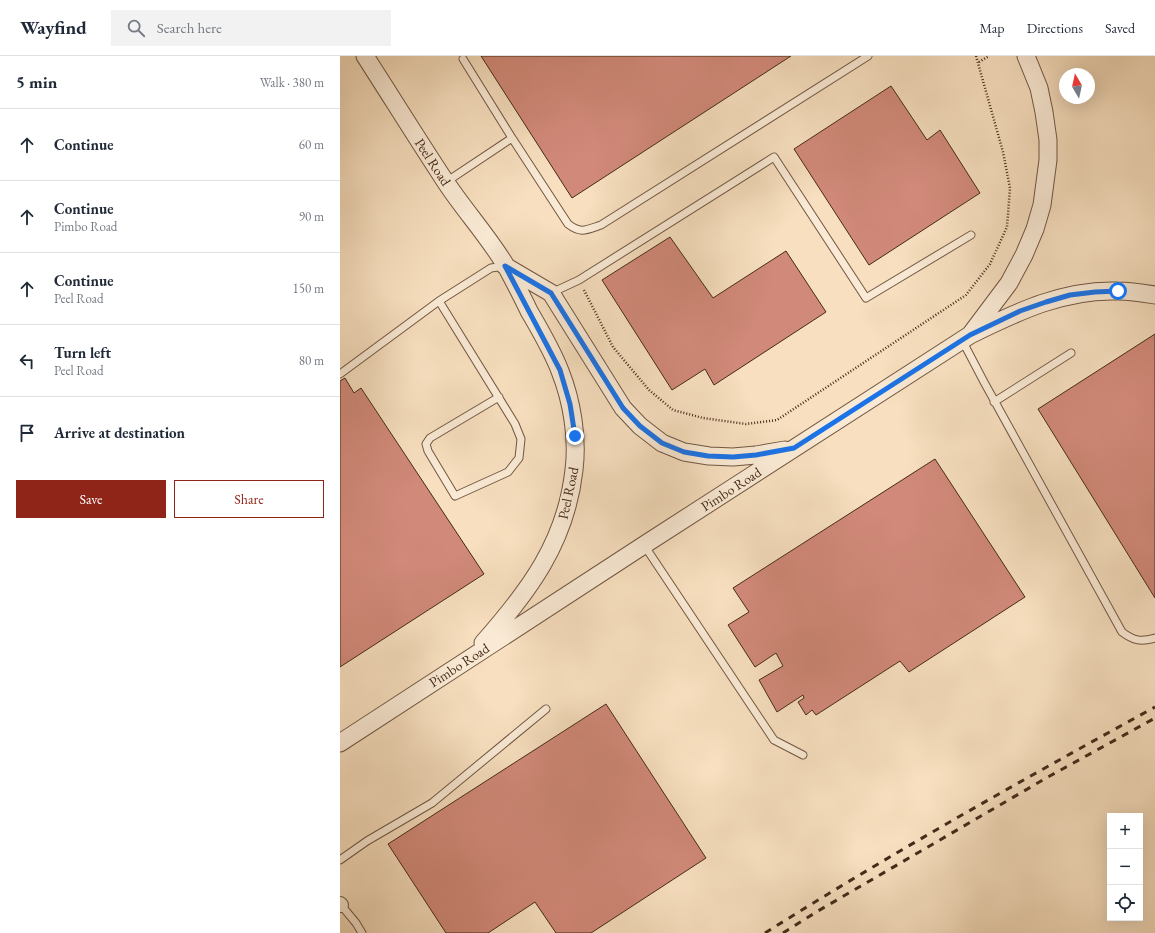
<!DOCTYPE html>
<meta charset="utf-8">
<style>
:root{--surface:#fff;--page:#f2f2f3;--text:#1f2937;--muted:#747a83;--line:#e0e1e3;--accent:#8f2418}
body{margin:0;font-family:"EB Garamond",serif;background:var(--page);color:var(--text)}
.controls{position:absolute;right:12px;bottom:12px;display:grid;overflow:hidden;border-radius:0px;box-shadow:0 4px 16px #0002}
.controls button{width:36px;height:36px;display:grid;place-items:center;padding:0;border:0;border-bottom:1px solid var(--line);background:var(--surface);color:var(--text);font:20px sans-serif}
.compass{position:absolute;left:719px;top:12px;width:36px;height:36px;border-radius:50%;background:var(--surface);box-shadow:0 4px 16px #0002;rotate:351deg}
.stop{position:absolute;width:12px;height:12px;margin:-9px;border:3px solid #1a73e8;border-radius:50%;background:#fff}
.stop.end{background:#1a73e8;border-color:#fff;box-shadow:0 1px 4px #0008}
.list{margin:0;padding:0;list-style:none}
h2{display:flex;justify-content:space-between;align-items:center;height:52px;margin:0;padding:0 16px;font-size:17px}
h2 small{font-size:13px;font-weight:400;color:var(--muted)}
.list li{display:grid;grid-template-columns:26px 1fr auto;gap:12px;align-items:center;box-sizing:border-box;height:72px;padding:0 16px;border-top:1px solid var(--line)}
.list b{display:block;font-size:15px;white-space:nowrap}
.list p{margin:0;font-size:13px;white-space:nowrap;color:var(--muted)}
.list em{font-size:13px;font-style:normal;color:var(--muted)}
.actions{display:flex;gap:8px;padding:12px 16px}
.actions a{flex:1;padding:9px 0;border:1px solid var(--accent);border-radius:0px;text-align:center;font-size:14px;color:var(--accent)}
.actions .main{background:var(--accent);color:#fff}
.icon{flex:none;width:22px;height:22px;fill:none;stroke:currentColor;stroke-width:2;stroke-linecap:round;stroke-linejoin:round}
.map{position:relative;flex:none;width:815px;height:877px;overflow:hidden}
header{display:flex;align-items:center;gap:24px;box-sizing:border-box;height:56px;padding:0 20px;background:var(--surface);border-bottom:1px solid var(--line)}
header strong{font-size:19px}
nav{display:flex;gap:22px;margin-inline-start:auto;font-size:14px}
.search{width:280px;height:36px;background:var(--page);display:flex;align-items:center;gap:10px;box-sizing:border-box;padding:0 14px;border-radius:0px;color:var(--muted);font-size:15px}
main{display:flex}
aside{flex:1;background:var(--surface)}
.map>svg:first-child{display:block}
</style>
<header>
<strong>Wayfind</strong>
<div class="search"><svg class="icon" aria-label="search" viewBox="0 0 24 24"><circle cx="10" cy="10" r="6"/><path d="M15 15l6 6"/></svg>Search here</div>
<nav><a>Map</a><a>Directions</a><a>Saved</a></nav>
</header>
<main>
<aside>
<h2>5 min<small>Walk · 380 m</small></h2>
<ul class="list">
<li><svg class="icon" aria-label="ahead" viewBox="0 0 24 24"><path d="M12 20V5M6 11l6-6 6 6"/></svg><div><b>Continue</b></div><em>60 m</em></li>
<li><svg class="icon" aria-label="ahead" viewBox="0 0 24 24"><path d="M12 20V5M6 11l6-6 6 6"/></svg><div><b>Continue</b><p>Pimbo Road</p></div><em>90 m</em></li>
<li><svg class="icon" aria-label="ahead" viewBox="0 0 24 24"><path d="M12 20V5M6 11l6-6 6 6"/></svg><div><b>Continue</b><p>Peel Road</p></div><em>150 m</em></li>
<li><svg class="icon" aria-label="left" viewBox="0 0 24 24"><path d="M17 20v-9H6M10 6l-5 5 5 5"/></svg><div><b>Turn left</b><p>Peel Road</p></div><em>80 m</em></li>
<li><svg class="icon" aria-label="arrive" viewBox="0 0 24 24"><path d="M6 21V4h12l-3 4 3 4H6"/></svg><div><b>Arrive at destination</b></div></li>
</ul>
<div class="actions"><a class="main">Save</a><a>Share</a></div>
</aside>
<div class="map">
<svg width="815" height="877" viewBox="0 0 815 877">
<rect width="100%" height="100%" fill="#f7dfbf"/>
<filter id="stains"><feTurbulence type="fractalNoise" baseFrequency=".005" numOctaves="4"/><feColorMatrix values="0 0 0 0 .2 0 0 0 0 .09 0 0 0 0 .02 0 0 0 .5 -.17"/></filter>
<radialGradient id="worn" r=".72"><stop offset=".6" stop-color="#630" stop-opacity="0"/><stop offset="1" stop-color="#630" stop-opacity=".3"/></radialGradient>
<!-- building -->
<path fill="#d18979" stroke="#442a19" d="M 141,0 L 451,0 L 232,142 Z
M 551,30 L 587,84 L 600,74 L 640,137 L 529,209 L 454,93 Z
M 330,181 L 373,242 L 446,195 L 486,256 L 374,329 L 365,313 L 332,334 L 262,224 Z
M 815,278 L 815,542 L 698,353 Z
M 5,322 L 14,337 L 21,332 L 144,518 L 0,611 L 0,325 Z
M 595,403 L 685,541 L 569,616 L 560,605 L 476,659 L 472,654 L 466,659 L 458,646 L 464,642 L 463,639 L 437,656 L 419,624 L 443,610 L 436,597 L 415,611 L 388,569 L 409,556 L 393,532 Z
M 266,648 L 366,802 L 251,877 L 216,877 L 195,846 L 148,877 L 106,877 L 48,788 Z"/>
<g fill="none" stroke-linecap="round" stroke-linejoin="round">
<!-- service casing -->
<g stroke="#715742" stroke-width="9">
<path id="service" d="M 123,3 L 172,82
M 106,126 L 172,82 L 228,168 C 241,178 246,174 261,169 L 528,0
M 211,237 L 239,224 L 434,101 L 526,242 L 631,179
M 99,245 L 175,368 L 181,383 L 179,402 L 168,416 L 115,440 L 88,395 L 86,388 L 90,382 L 159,341
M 622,284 L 644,326 L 782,576 C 794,585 801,586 815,582
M 0,318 L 99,245 L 151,212 L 165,210
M 654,346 L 731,297
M 304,489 L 434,684 L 463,699
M 0,804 L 27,785 L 92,747 L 206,653
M 0,850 L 1,849 L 16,867 L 22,877"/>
</g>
<!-- minor casing -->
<g stroke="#715742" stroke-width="16">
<path id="minor" d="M 0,848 L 1,849"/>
</g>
<!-- tertiary casing -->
<g stroke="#715742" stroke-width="19">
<path id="tertiary" d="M 25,0 C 52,42 78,84 105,125 C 124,154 148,180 166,210 C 174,225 182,240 189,255 C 200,274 212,294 220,315 C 232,345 238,382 234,414 C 226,486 189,535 143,587
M 165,210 L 211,237 L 283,352 L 300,370 L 322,387 L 344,396 L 369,400 L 393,401 L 416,399 L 445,394
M 632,278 C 679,255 725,233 778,235 C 791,235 803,237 815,239
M 0,687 L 304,489 L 630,279 L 669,227 L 684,199 L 695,173 L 702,149 L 708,104 L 708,84 L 704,56 L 699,32 L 686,0"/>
</g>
<!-- path -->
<path stroke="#442a19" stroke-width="2.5" stroke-dasharray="1 2" stroke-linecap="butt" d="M 639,6 L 649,0
M 244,234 L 273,291 L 309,334 L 333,354 L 363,362 L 406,368 L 437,364 L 626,239 L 650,208 L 667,171 L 670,132 L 663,96 L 636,0"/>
<!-- service -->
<use href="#service" stroke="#faead5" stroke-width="7"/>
<!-- minor -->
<use href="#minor" stroke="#faead5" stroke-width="14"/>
<!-- tertiary -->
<use href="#tertiary" stroke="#faead5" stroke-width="17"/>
<!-- rail -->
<path stroke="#442a19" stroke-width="3" stroke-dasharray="7 7" stroke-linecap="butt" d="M 425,877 C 552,797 684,723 815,651
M 443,877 L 478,855 L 708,721 L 815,662"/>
</g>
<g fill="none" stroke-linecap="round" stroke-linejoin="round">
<!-- route -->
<path stroke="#1a73e8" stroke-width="5" d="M 235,380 L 230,348 L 220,314 L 165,210 L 211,237 L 283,352 L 300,370 L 322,387 L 344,396 L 368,400 L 393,401 L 416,399 L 454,392 L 630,279 L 680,255 L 706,246 L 730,239 L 755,236 L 778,235"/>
</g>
<g text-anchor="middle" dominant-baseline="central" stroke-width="3.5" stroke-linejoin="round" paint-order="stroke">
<!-- street labels -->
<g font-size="14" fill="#442a19" stroke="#faead5">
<text transform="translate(93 106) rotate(57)">Peel Road</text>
<text transform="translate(391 433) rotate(-33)">Pimbo Road</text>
<text transform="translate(228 437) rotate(-78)">Peel Road</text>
<text transform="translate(119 609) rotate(-33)">Pimbo Road</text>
</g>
</g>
<rect width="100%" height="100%" filter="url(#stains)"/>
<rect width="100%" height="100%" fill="url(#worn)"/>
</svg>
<div class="controls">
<button>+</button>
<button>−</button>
<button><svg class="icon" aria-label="locate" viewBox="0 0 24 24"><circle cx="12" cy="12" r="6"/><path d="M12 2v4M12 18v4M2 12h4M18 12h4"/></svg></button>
</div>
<svg class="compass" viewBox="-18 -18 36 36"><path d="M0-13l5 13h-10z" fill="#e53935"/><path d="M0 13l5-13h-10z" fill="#747a83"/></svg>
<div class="stop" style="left:778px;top:235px"></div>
<div class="stop end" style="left:235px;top:380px"></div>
</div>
</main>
